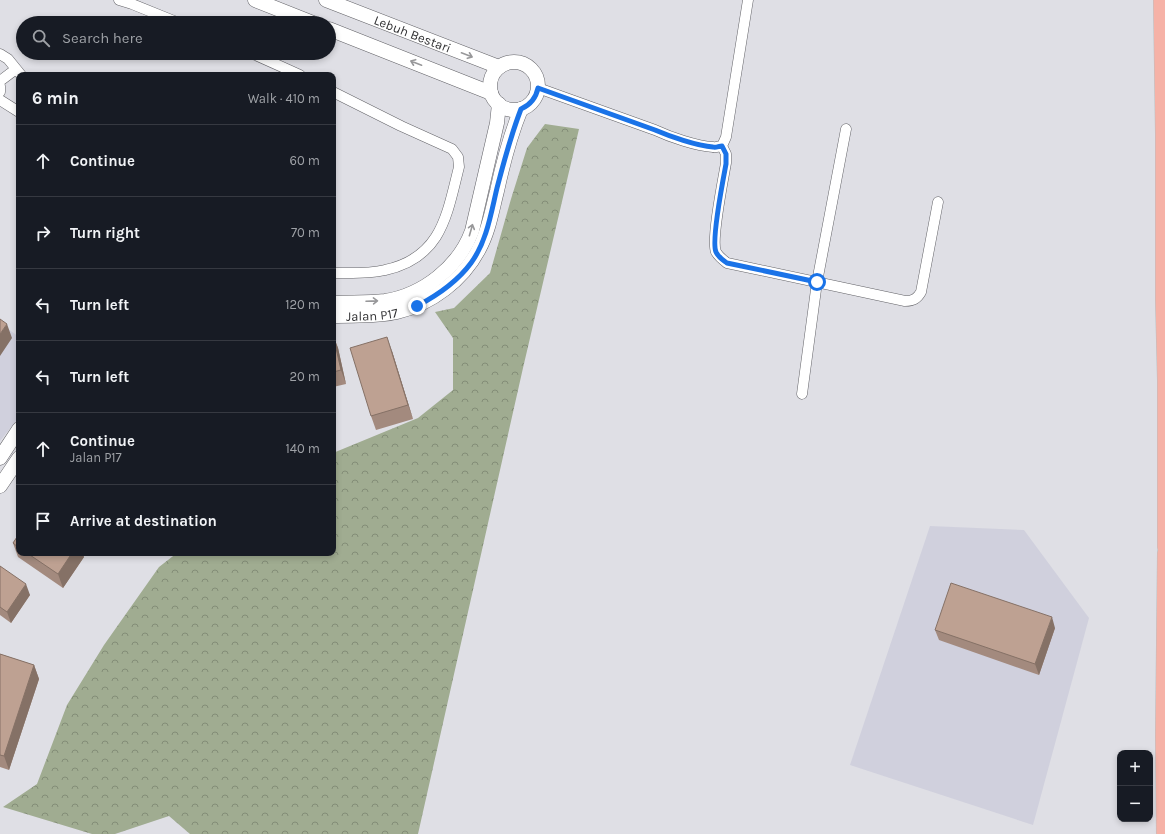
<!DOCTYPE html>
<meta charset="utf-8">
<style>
:root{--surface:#171b24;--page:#242831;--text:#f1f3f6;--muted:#9ea1a6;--line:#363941}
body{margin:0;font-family:Karla,sans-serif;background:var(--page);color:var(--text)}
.controls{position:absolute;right:12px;bottom:12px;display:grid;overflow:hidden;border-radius:8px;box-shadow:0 2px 6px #0003}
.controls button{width:36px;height:36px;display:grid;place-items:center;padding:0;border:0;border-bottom:1px solid var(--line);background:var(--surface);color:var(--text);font:20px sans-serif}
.stop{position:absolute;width:12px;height:12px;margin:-9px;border:3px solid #1a73e8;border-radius:50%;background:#fff}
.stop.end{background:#1a73e8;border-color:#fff;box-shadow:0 1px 4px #0008}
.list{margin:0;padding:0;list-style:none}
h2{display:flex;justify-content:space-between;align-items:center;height:52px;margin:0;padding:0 16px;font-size:17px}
h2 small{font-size:13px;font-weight:400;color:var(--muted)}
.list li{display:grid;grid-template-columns:26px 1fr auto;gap:12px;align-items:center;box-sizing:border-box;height:72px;padding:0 16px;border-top:1px solid var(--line)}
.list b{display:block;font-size:15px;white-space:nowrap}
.list p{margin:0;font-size:13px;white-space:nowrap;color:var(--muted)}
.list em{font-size:13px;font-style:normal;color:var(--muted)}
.icon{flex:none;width:22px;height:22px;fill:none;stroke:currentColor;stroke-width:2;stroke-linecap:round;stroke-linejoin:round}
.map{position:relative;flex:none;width:1165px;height:834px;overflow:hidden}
.search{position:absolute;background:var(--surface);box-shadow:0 2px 6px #0003;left:16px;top:16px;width:320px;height:44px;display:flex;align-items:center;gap:10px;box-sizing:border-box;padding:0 14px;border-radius:22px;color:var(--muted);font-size:15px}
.panel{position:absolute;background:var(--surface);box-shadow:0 2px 6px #0003;left:16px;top:72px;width:320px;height:484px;border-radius:8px}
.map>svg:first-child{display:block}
</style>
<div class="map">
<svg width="1165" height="834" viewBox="0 0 1165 834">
<defs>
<pattern id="forest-crowns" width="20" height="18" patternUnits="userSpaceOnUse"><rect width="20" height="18" fill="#a0ac91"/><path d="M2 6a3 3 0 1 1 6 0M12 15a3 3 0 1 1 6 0" fill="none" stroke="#838d77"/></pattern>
</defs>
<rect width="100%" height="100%" fill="#dfdfe5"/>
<!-- built -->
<path fill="#d0d0dd" d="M 0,323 L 19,337 L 19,417 L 0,441 Z
M 930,526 L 1024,530 L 1089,618 L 1033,825 L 850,765 Z"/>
<!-- forest -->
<path fill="url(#forest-crowns)" d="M 545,124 L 579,129 L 523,368 L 418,834 L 190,834 L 169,816 L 115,834 L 92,834 L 3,807 L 37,784 L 67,705 L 104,645 L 159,567 L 177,553 L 333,553 L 333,453 L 418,418 L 453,390 L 453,338 L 435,312 L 454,308 L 490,273 L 511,199 L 527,148 Z"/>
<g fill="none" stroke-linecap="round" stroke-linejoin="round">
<!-- street casing -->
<g stroke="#626267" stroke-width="11">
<path id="street" d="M 119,0 L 132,4 L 179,23
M 251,53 L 300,75
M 0,54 L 8,59 L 21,75
M 0,81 L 16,69
M 0,86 L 0,92
M 538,88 L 655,130 C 670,137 696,146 713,147 C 716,148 719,146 722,146 L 726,137 L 748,0
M 333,92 L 401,126 L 452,149 L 458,157 L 459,167 C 447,214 442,258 385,270 C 369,274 350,273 333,273
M 0,100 L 19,112
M 722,146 L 726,154 L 726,163 C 723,180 711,240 716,252 C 719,257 723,260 727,263 L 905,301 C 913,301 917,299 921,292 L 938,202
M 802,394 L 817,282 L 846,129"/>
</g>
<!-- secondary casing -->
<g stroke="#626267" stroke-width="15">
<g id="secondary">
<path d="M 255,0 L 313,23"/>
<path id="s1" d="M 326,0 L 499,67"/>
<path d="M 329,29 L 491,93"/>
<circle cx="514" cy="86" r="24"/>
<path d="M 333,303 C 350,302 368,303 385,301 C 423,295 459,267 472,231 L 497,123 L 499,104"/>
<path id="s2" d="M 333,316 C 354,315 376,317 397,312 C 431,304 463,280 479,249 C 489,231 492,210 497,191 C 503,163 510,136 521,109"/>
<path d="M 0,458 L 19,429"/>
<path d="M 0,486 L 19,458"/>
</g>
</g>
<!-- primary casing -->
<g stroke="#bdbdbe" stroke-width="16">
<path id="primary" d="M 1161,0 L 1163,134 L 1163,299 L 1165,380 L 1165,547
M 1164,834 L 1163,736 L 1165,553"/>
</g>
<!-- street -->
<use href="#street" stroke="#fff" stroke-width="10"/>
<!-- secondary -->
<use href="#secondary" stroke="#fff" stroke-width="14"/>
<!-- primary -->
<use href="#primary" stroke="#f6b2a7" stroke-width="15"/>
</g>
<!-- wall -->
<path fill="#a38a7e" d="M 333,335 L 338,348 L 346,384 L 333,387 Z
M 392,351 L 413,419 L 376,430 L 371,416 Z
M 19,534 L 19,553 L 82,553 L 84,557 L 63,588 L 18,557 L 13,543 Z
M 0,566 L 30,595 L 11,623 L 0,615 Z
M 1055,628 L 1039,675 L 939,640 L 935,630 Z
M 0,654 L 34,665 L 39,679 L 9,770 L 0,767 Z"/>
<!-- shaded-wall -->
<path fill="#857166" d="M 7,324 L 12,338 L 0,356 L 0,334 Z
M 333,335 L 338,348 L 346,384 L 341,370 Z
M 387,337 L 392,351 L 413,419 L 408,405 Z
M 72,553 L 82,553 L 84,557 L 63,588 L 58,574 Z
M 26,584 L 30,595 L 11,623 L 7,612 Z
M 1052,617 L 1055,628 L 1039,675 L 1035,664 Z
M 34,665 L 39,679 L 9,770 L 4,756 Z"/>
<!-- building -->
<path fill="#bea192" stroke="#857166" d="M 0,319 L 7,324 L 0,334 Z
M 333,335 L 341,370 L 333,372 Z
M 387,337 L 408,405 L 371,416 L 350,348 Z
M 19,534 L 19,548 L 13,543 Z
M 27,553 L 72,553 L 58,574 Z
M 0,566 L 26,584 L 7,612 L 0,607 Z
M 951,583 L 1052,617 L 1035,664 L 935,630 Z
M 0,654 L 34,665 L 4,756 L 0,755 Z"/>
<!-- one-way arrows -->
<defs><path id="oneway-shaft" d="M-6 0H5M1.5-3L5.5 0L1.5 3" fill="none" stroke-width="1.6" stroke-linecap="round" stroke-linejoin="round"/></defs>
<g stroke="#98989a">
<use href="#oneway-shaft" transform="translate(467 55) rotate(21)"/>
<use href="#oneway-shaft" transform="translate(416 63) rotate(-159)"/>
<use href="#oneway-shaft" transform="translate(471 230) rotate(-74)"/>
<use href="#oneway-shaft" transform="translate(372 301) rotate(-2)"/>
</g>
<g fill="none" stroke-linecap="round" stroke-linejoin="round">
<!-- route -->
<path stroke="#1a73e8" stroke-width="5" d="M 417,306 C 438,295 457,282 471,263 C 487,241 491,213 497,188 C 504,161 511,135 521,109 C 530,105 536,98 538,88 L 655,130 C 669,136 697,146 713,147 C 716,148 719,146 722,146 L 726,154 L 726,164 C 723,180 711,241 716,252 C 719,258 723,260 727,263 L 817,282"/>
</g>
<g text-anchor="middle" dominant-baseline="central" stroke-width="3.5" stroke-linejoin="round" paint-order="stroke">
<!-- street labels -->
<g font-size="13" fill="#323234" stroke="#fff">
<text stroke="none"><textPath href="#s1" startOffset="93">Lebuh Bestari</textPath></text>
<text stroke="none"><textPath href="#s2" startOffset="39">Jalan P17</textPath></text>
</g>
</g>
</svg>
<div class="controls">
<button>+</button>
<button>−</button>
</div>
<div class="stop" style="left:817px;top:282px"></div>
<div class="stop end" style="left:417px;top:306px"></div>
<div class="search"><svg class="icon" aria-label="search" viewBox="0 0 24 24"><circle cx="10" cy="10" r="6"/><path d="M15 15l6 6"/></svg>Search here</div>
<section class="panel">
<h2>6 min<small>Walk · 410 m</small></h2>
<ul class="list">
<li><svg class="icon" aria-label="ahead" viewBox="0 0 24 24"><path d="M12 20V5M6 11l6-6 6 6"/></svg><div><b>Continue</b></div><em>60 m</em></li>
<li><svg class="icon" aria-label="right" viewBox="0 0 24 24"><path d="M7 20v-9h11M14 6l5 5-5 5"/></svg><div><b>Turn right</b></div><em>70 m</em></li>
<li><svg class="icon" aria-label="left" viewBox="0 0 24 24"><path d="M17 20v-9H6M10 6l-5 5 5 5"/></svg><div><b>Turn left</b></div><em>120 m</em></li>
<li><svg class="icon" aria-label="left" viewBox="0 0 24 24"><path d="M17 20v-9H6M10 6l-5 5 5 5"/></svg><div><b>Turn left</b></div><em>20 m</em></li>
<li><svg class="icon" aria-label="ahead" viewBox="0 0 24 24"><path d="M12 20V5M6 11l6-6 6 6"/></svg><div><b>Continue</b><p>Jalan P17</p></div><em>140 m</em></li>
<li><svg class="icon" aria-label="arrive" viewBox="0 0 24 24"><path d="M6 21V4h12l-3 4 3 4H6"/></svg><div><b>Arrive at destination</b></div></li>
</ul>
</section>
</div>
